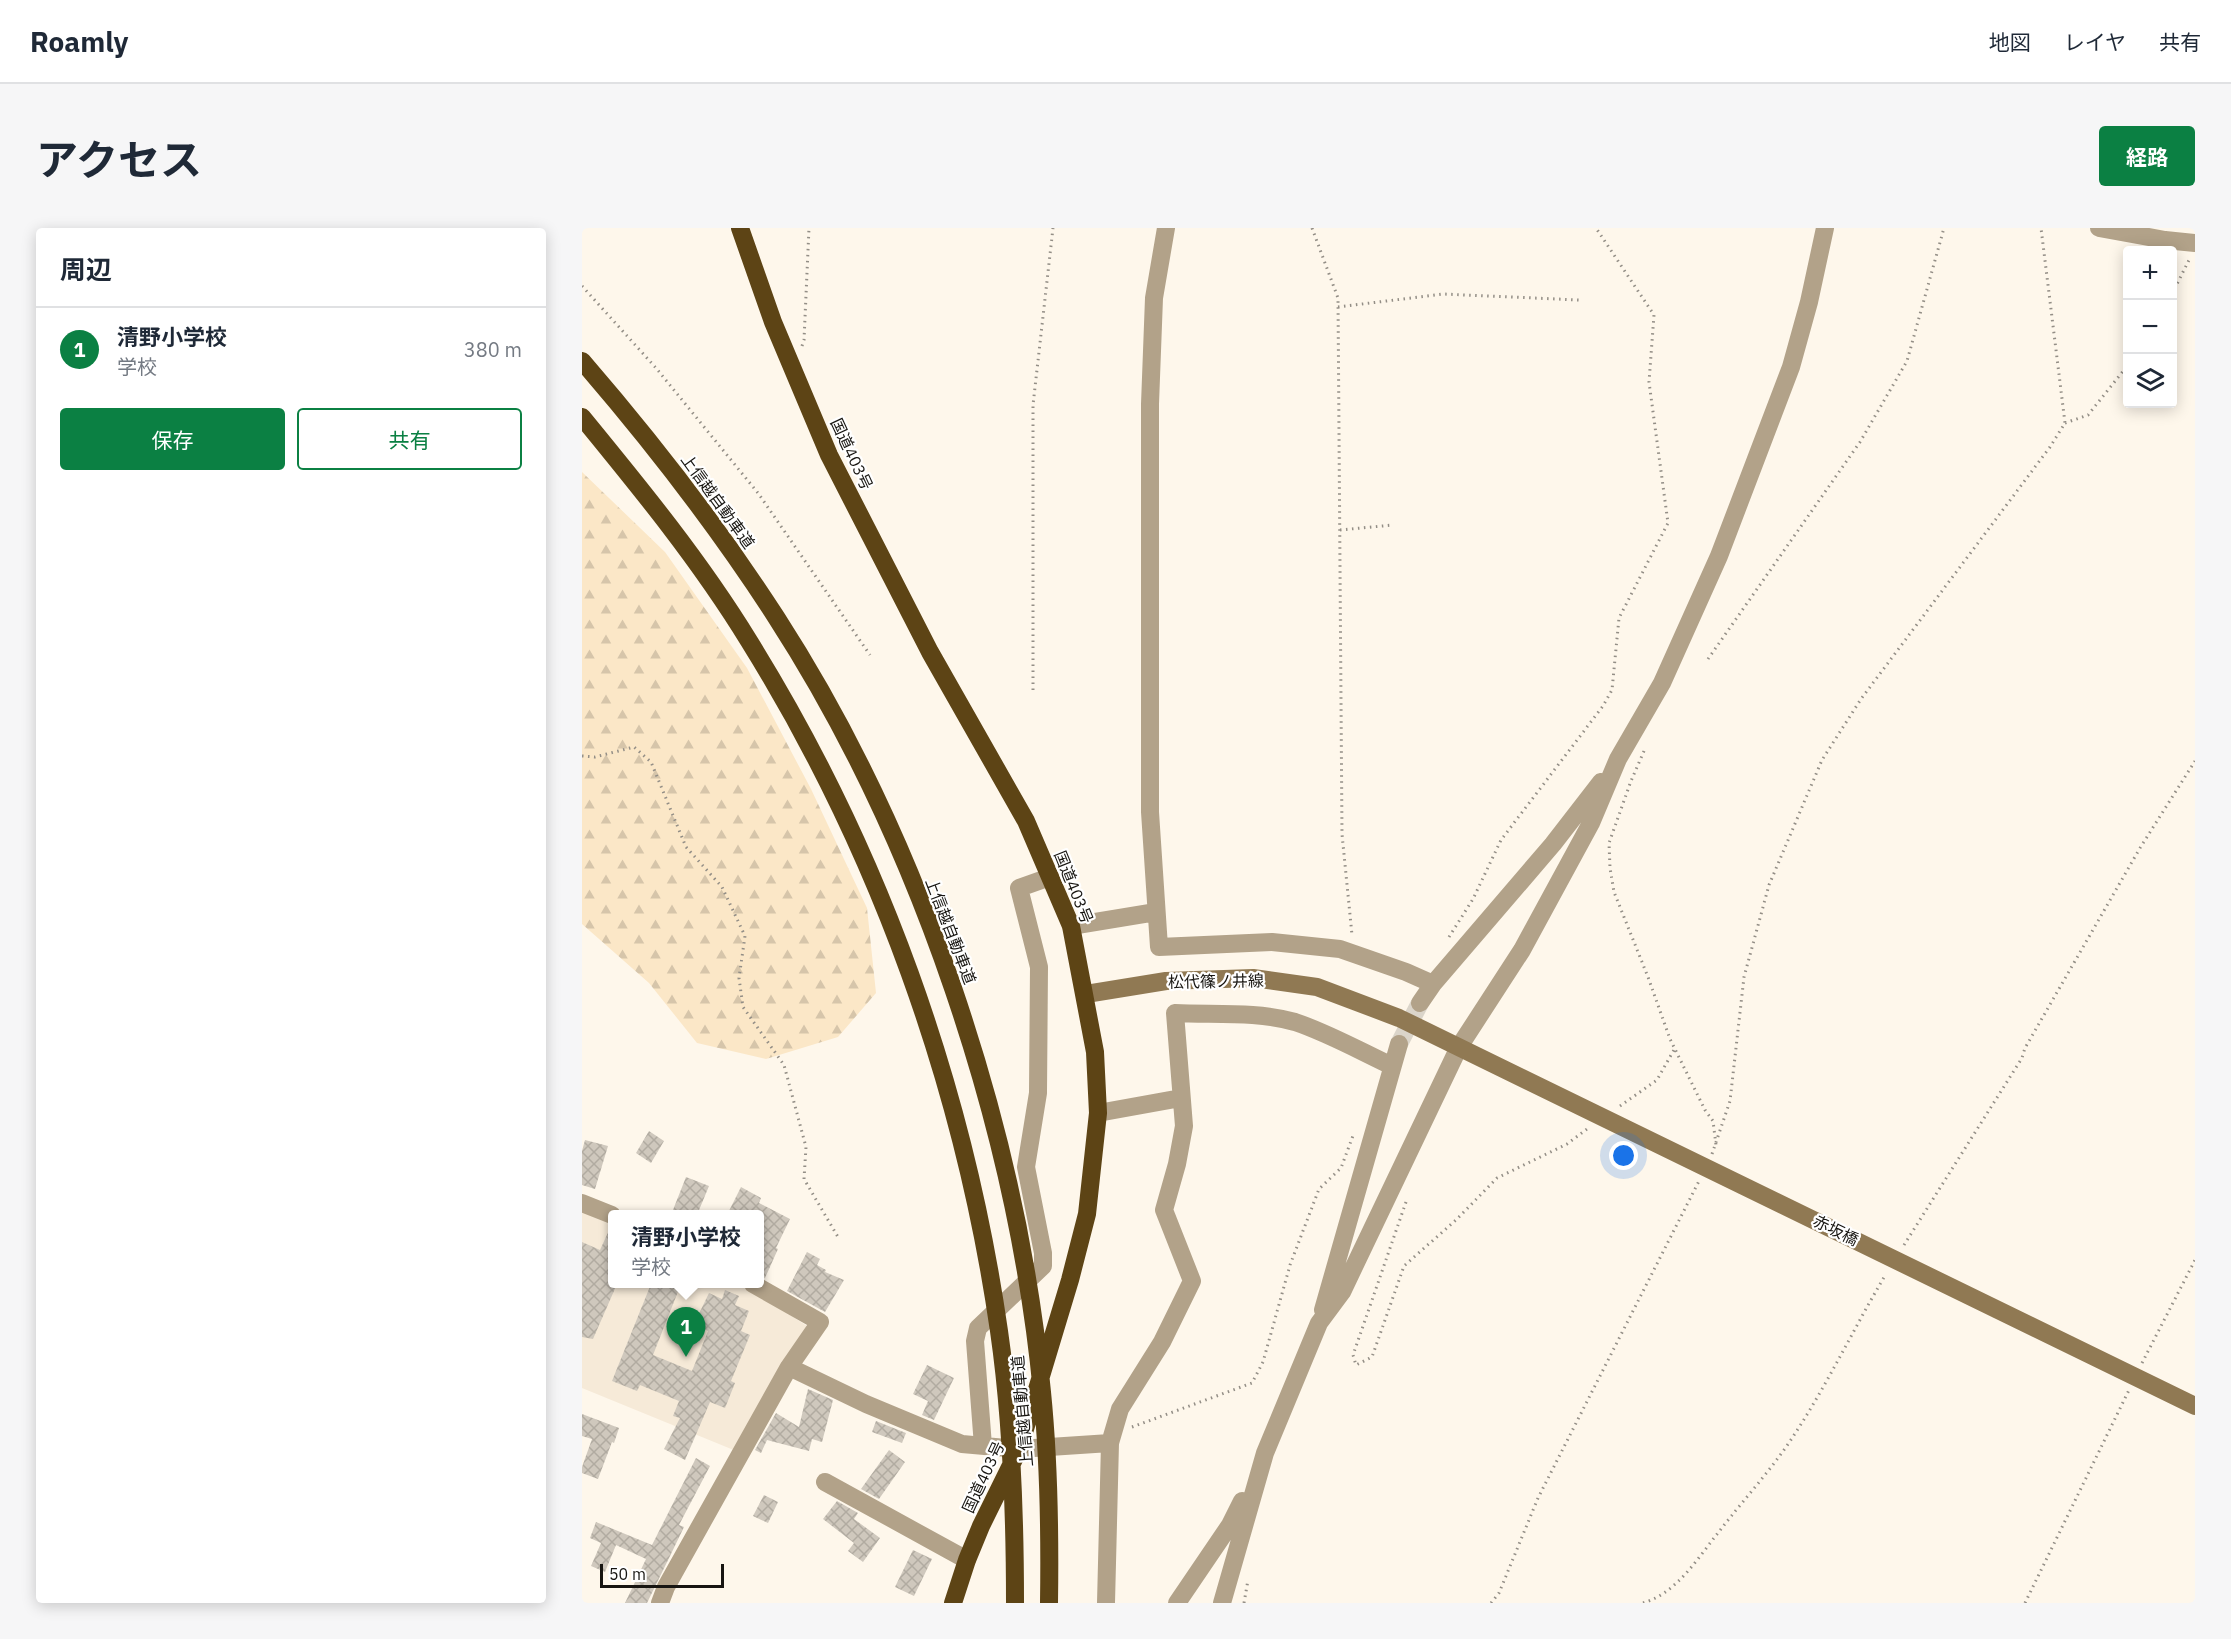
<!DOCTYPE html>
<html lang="ja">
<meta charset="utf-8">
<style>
:root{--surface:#fff;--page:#f6f6f7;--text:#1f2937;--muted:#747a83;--line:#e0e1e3;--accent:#0b8043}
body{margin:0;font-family:"IBM Plex Sans","Noto Sans JP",sans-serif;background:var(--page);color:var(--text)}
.controls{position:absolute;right:18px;top:18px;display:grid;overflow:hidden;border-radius:6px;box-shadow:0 3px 15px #0003}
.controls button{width:54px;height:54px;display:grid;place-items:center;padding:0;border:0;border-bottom:2px solid var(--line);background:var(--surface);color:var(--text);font:30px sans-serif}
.scale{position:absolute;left:18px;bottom:15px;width:124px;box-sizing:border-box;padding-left:6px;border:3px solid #171511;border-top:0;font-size:16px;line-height:21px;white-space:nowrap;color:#171511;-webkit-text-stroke:4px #fff;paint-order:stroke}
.you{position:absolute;left:1042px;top:928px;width:21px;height:21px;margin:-15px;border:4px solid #fff;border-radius:50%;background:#1a73e8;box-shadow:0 0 0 9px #1a73e833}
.badge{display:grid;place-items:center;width:39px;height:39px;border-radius:50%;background:var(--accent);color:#fff;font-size:20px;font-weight:700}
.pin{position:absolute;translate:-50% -50px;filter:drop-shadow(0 2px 3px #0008)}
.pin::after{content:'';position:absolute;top:32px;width:21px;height:18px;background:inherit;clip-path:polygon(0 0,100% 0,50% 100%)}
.popup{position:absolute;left:26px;top:982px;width:156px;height:78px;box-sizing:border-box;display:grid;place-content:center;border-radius:6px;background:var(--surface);filter:drop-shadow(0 2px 4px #0005);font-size:20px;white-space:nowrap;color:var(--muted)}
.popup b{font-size:22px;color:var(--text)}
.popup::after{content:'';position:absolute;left:50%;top:100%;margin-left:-12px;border:12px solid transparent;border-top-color:var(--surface)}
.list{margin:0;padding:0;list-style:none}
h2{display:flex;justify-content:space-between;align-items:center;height:78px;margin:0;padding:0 24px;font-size:26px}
h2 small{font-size:20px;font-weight:400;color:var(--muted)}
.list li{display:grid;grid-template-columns:39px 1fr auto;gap:18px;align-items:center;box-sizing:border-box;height:84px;padding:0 24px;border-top:2px solid var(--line)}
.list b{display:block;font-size:22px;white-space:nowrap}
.list p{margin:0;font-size:20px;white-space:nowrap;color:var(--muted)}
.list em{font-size:20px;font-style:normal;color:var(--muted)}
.actions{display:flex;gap:12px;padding:18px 24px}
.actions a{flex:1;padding:14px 0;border:2px solid var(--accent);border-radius:6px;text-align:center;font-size:21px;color:var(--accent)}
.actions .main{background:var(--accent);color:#fff}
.icon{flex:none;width:33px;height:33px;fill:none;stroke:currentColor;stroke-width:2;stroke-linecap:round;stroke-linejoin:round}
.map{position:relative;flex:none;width:1613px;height:1375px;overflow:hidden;border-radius:6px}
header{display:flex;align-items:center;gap:36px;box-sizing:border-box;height:84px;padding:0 30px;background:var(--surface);border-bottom:2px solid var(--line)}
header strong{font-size:28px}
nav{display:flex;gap:33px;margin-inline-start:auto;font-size:21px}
.intro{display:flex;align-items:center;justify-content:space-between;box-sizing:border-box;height:144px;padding:0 36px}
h1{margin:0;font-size:42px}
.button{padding:15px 27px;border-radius:6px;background:var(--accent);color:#fff;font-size:21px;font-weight:700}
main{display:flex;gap:36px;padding:0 36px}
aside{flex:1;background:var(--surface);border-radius:6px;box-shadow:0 3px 15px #0003}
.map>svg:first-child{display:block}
</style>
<header>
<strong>Roamly</strong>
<nav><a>地図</a><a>レイヤ</a><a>共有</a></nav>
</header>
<div class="intro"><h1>アクセス</h1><a class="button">経路</a></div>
<main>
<aside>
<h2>周辺<small></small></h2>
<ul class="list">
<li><span class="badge">1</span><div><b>清野小学校</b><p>学校</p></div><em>380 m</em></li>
</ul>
<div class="actions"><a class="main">保存</a><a>共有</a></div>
</aside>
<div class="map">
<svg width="1613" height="1375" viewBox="0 0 1613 1375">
<defs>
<pattern id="forest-firs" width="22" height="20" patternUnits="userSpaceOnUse" patternTransform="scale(1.5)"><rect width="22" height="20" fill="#fbe7c7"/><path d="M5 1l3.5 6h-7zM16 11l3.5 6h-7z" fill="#d6c5aa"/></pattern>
<pattern id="building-cross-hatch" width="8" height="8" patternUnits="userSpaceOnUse" patternTransform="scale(1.5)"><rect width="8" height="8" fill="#cfc8bd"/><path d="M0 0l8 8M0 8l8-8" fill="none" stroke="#b1aba1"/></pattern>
</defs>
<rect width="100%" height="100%" fill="#fef7eb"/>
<!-- built -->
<path fill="#f6ead8" d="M 0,980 L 30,991 L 30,1056 L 160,1056 L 225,1098 L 159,1225 L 0,1160 Z"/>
<!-- forest -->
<path fill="url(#forest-firs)" d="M 0,244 L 83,324 L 165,440 L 229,561 L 285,680 L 294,765 L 256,809 L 184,831 L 115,815 L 67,755 L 0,696 Z"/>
<!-- building -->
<path fill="url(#building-cross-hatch)" d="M 67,903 L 82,913 L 69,935 L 54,925 Z
M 3,912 L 26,918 L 13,961 L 0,957 L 0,923 Z
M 104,949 L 127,958 L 115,987 L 89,987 Z
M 159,959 L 179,970 L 177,975 L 208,991 L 194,1020 L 196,1021 L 183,1050 L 177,1047 L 177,987 L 145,987 Z
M 29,998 L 30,998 L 30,1056 L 35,1056 L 11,1111 L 0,1109 L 0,1014 L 18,1022 Z
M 225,1024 L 238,1031 L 235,1037 L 244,1042 L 243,1044 L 262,1052 L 243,1084 L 205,1063 Z
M 69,1056 L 99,1056 L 71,1127 L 110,1143 L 126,1103 L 112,1096 L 127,1065 L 140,1071 L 143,1062 L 157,1068 L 153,1077 L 167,1083 L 159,1103 L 168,1107 L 149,1153 L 153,1155 L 143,1180 L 128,1174 L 103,1232 L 82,1221 L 98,1190 L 91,1188 L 97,1173 L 58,1157 L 55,1163 L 30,1153 Z
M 345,1137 L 372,1150 L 352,1192 L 340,1187 L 346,1173 L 331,1166 Z
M 226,1161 L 251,1172 L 240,1214 L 230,1211 L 227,1223 L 185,1212 L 179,1225 L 173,1222 L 194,1185 L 217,1199 Z
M 0,1186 L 37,1200 L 32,1215 L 30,1214 L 16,1251 L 0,1245 L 0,1239 L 10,1211 L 0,1208 Z
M 294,1193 L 324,1205 L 320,1215 L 290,1204 Z
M 307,1222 L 323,1234 L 297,1271 L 279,1261 Z
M 114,1230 L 128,1238 L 97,1297 L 102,1299 L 89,1326 L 65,1375 L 43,1375 L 64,1331 L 34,1317 L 23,1344 L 9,1338 L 19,1315 L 8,1310 L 14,1294 L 70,1317 Z
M 182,1267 L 196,1274 L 186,1295 L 171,1288 Z
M 255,1273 L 276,1285 L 272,1291 L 298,1310 L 281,1334 L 266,1323 L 272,1315 L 241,1291 Z
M 331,1322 L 350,1331 L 332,1368 L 313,1359 Z"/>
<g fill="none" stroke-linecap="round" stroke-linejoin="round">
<!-- street-tunnel -->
<path stroke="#dbd5ca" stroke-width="18" stroke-dasharray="18 9" stroke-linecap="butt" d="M 817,816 L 838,775"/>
<!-- path -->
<path stroke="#938e86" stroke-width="3" stroke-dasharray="1.5 4.5" stroke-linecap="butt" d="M 730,0 L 756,70 L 760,606 L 770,707
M 0,58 L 74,140 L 176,265 L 288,427
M 1590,66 L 1608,30
M 756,79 L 861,66 L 997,72
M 220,118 L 222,112 L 227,0
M 1483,195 L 1506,187 L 1546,137
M 758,302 L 811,297
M 1126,431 L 1278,214 L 1325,133 L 1362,0
M 451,462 L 451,177 L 471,0
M 1062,523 L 1049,553 L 1027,615 L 1028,640 L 1032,664 L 1066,749 L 1088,811 L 1123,882 L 1131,893 L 1134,917
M 0,528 L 13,529 L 52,519 L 69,534 L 104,619 L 140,659 L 163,708 L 157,750 L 161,779 L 202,837 L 224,919 L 222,951 L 256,1009
M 867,709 L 891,671 L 919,612 L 1021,478 L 1030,462 L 1037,390 L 1086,295 L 1067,154 L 1072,87 L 1014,0
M 1038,878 L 1075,852 L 1093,820
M 1130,926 L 1148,873 L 1162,749 L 1187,657 L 1240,532 L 1279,471 L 1468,219 L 1483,195 L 1459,0
M 824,974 L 771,1127 L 774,1137 L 790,1129 L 822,1038 L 875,991 L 915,950 L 985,916 L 1005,901
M 1322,1017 L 1440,830 L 1443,820 L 1558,620 L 1613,533
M 1560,1135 L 1613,1032
M 550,1199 L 670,1155 L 681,1134 L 708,1037 L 737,961 L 759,940 L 772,905
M 662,1375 L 666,1352
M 909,1375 L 917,1365 L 956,1270 L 1117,953
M 1061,1375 C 1095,1365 1115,1331 1136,1305 C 1158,1276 1183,1249 1204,1219 C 1242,1164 1270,1103 1304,1046
M 1443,1375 L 1547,1162"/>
<!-- street -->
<path stroke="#b2a289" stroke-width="18" d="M 584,0 L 572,70 L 568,176 L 568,584 L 577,719 L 690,714 L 758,721 L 824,744 L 851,756
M 1517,0 L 1583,12 L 1613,15
M 489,698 L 574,684
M 838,775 L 851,756 L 971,616 L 1019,554
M 516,885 L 599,870
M 0,975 L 30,987
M 171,1056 L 238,1094 L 207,1139
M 741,1082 L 817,816
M 401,1218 L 393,1113 L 396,1100 L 461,1038 L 461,1025 L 444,939 L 456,865 L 457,739 L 437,660 L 468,649
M 243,1254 L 385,1332
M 78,1375 L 84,1359 L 207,1139 L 284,1176 L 380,1216 L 437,1221 L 528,1215
M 524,1375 L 528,1215 L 538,1181 L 580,1114 L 610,1053 L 582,982 L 595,936 L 602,898 L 593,785 C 631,787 675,783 713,794 C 746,805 778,823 810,838
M 595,1375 L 648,1297 L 660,1273
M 640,1375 L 683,1225 L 737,1095 L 760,1064 L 877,819 L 940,722 L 1009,595 L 1036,531 L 1080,455 L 1137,328 L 1209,139 L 1227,74 L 1243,0"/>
<!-- secondary -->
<path stroke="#907953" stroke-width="18" d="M 504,766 L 584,753 L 671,750 L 735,759 L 817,790 L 1613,1178"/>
<!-- highway -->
<path stroke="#5d4415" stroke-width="18" d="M 158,0 L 191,94 L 247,227 L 348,424 L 444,593 L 489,698 L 513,824 L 516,885 L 505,986 L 488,1052 L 437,1221 L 399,1298 L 385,1332 L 371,1375
M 0,133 C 70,214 136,299 194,389 C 337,610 435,901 460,1164 C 467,1234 468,1305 467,1375
M 0,189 C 59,261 118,333 167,413 C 297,622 382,859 417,1103 C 430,1193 433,1285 433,1375"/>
</g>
<g text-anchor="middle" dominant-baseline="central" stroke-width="4.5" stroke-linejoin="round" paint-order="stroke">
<!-- street labels -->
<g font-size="16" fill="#171511" stroke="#fff">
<text transform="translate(270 226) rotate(65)">国道403号</text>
<text transform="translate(136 273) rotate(54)">上信越自動車道</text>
<text transform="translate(492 659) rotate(68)">国道403号</text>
<text transform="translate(369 703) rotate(69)">上信越自動車道</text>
<text transform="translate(634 753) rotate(-1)">松代篠ノ井線</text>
<text transform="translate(1254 1002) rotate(26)">赤坂橋</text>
<text transform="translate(440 1183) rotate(-95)">上信越自動車道</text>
<text transform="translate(401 1249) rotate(-65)">国道403号</text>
</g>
</g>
</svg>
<div class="controls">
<button>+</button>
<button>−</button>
<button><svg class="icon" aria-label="layers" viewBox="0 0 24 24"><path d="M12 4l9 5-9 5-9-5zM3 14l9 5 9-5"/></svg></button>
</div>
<div class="scale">50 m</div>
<div class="you"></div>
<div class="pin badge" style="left:104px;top:1129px">1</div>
<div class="popup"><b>清野小学校</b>学校</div>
</div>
</main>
